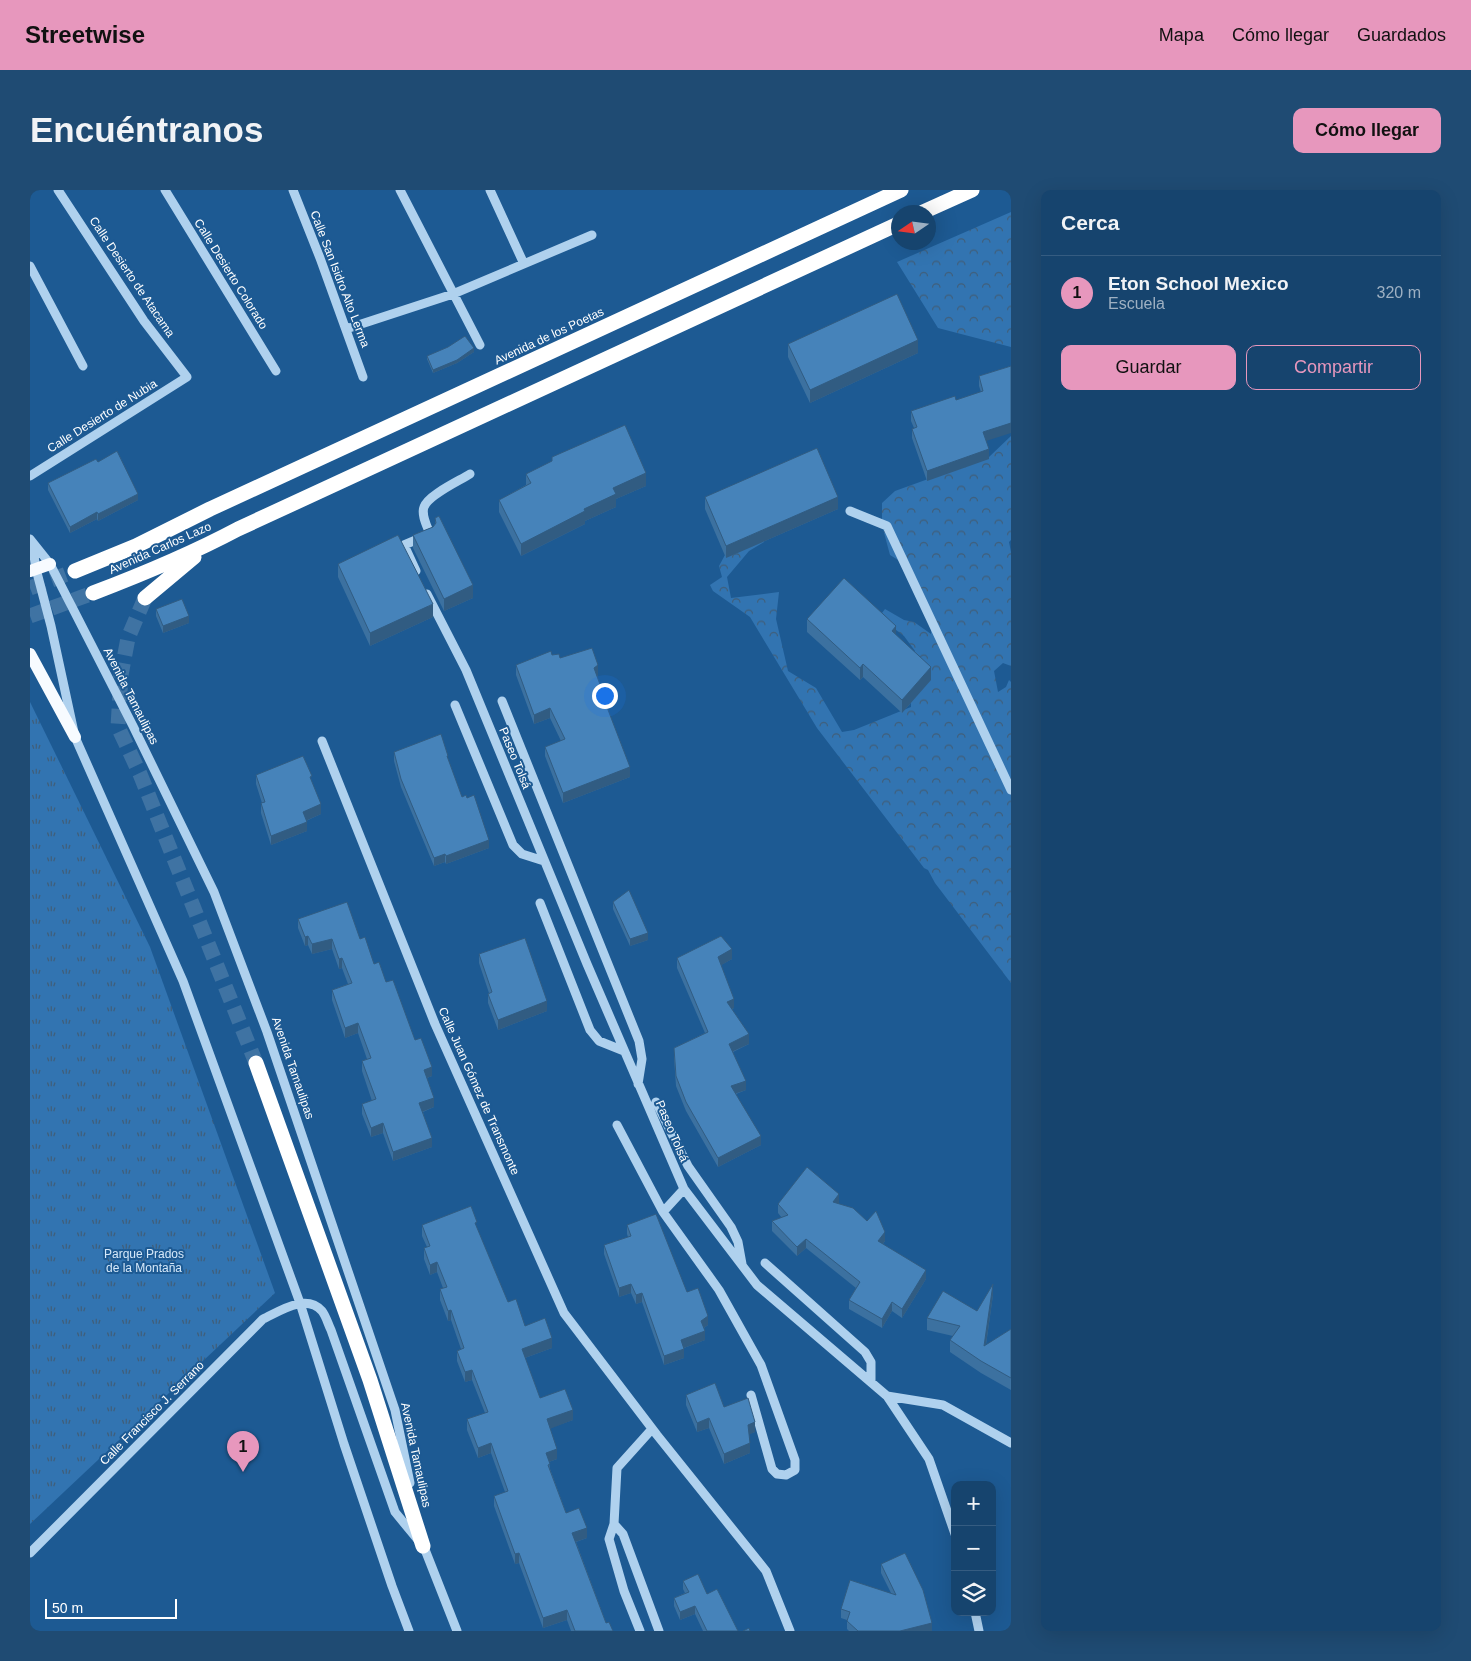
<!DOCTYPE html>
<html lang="es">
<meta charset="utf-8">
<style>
:root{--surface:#16446e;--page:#1f4b73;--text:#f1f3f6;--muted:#9eb0c2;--line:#355c81;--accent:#e797bd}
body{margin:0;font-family:Arial,sans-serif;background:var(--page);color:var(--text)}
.controls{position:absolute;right:15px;bottom:15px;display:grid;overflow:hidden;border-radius:10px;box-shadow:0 5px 20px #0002}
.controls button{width:45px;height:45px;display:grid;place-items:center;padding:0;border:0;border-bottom:1px solid var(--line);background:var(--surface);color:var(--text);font:25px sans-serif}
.compass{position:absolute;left:861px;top:15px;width:45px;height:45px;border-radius:50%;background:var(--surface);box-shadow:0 5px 20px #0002;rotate:257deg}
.scale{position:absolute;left:15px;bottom:12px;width:132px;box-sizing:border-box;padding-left:5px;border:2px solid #fff;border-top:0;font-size:14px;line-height:18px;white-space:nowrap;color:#fff;-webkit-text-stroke:4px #1d5a93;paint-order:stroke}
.you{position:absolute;left:574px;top:505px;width:18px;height:18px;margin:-12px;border:4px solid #fff;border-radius:50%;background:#1a73e8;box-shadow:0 0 0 8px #1a73e833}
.badge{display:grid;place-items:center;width:32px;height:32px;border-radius:50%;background:var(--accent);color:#111;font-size:16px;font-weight:700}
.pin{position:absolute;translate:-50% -41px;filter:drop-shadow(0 1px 2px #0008)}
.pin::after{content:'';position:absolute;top:26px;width:18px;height:15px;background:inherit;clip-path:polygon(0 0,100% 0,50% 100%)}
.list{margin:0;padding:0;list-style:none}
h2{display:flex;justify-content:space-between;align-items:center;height:65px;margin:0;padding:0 20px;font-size:21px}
h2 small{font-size:16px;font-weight:400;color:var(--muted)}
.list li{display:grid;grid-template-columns:32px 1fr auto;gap:15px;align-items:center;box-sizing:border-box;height:75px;padding:0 20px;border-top:1px solid var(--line)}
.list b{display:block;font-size:19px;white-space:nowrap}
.list p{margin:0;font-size:16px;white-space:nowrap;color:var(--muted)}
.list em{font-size:16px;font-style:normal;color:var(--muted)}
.actions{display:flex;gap:10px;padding:15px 20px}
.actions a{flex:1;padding:11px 0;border:1px solid var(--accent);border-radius:10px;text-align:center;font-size:18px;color:var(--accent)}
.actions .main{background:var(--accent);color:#111}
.icon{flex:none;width:28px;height:28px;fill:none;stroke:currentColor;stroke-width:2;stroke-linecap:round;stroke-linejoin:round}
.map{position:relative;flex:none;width:981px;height:1441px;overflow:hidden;border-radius:10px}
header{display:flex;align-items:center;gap:30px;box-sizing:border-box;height:70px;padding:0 25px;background:var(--accent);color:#111}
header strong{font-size:24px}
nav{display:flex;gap:28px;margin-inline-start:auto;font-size:18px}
.intro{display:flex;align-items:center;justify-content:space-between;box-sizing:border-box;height:120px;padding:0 30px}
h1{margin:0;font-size:35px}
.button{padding:12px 22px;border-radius:10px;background:var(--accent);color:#111;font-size:18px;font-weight:700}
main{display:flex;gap:30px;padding:0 30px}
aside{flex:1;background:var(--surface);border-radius:10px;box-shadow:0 5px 20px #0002}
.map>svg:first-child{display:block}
</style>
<header>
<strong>Streetwise</strong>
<nav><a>Mapa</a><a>Cómo llegar</a><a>Guardados</a></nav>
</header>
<div class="intro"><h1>Encuéntranos</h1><a class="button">Cómo llegar</a></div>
<main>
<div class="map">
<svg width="981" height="1441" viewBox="0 0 981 1441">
<defs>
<pattern id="forest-crowns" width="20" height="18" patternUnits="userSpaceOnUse" patternTransform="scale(1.25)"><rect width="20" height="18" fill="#3274b1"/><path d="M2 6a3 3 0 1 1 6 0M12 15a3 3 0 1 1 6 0" fill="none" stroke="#405e79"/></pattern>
<pattern id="park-tufts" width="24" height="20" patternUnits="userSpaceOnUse" patternTransform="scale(1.25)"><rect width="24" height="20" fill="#3274b1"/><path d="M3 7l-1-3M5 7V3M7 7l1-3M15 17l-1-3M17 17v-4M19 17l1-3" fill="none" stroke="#405e79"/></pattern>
</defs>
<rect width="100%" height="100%" fill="#1d5a93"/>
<!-- forest -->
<path fill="url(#forest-crowns)" d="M 981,22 L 981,157 L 908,138 L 867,72 Z
M 981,246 L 981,350 L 979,352 L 981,362 L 981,476 L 973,473 L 964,481 L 968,502 L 976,497 L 979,490 L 981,492 L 981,793 L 905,693 L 898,680 L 894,678 L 787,538 L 720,427 L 683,401 L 680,395 L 692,387 L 689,376 L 701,354 L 735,342 L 734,352 L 719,361 L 697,387 L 701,408 L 749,402 L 746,429 L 758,481 L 786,498 L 812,542 L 824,540 L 881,517 L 881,478 L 885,461 L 874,446 L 849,427 L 855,419 L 874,430 L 884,432 L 901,444 L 901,439 L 873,373 L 860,365 L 852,335 L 852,313 L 865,301 L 959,267 Z"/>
<!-- park -->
<path fill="url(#park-tufts)" d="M 0,512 L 120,757 L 245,1103 L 0,1334 Z"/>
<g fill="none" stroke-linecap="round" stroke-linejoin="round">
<!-- highway-tunnel -->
<path stroke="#3f73a3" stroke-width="15" stroke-dasharray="15 8" stroke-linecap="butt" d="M 0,398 L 45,381
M 115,408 L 98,448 L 91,485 L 88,537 L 110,584 L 226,873
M 0,426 L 63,403"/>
<!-- minor -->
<path stroke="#afd1ee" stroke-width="9" d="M 135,0 L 246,181
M 263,0 L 290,68 L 333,187
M 370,0 L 450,155
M 460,0 L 494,74
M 0,76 L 53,176
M 316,139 L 423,104 L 562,45
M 0,286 L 157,187 L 114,131 L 28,0
M 820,321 L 857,336 L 981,600
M 0,349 L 20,374 L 103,536 L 184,702 L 237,842 L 365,1220 L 380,1293
M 2,353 L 6,379 L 21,436 L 45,547 L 153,791 L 270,1113 L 314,1254 L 362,1396 L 379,1441
M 386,381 L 374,355 L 400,344 C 397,336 391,325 394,317 C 398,305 429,291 440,284
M 397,404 L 436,480 L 557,774 L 654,999 L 727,1095 L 857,1206 L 899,1269 L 925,1344
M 472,511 L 609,851 L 612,869 L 608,894
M 425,515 L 483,655 L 492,664 L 514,671
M 292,551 L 405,834 L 534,1123 L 627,1245 L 736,1381 L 760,1441
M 510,713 L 560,840 L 569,851 L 594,861
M 626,912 L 658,976 L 701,1037 L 708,1052 L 712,1074
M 587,935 L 633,1022
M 654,999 L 633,1022 L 689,1100 L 731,1175 L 765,1270 L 765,1280 L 756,1285 L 747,1284 L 742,1279 L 721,1205
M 735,1073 L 835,1162 L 841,1172 L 841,1192
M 857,1206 L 913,1215 L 981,1253
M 584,1334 L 593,1344 L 629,1441
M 392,1352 L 427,1441
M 0,1363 L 233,1129 C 250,1121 276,1103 292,1121 C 296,1126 298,1134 301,1140 L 365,1322 L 388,1350
M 945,1422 L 949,1441
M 610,1441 L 594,1401 L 579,1349 L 584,1334 L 587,1278 L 622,1239"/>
<!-- major -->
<path stroke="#f7fbff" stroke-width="12" d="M 0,381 L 20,374
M 0,464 L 45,547"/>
<!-- highway -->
<path stroke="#fff" stroke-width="15" d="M 893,22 L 942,0
M 45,381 L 106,356 L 180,319 L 871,0
M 63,403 C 113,384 161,364 208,339 L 868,34
M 115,408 L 164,367
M 226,873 L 340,1190 L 393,1356"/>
</g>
<!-- wall -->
<path fill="#3c71a0" d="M 758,154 L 888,163 L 780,213 L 758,167 Z
M 444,162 L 427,173 L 403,183 L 397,169 L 397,166 Z
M 981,176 L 956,251 L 959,269 L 897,291 L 882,248 L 882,239 L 884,238 L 881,231 L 881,221 L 926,210 L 951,202 L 949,196 L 949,186 Z
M 68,272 L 108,310 L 68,331 L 67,329 L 40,343 L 18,300 L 18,293 Z
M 496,284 L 616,296 L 586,309 L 586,317 L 555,331 L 555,334 L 491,366 L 469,322 L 469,310 L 496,295 Z
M 675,307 L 808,319 L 696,368 L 675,319 Z
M 405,328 L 443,408 L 414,421 L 383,358 L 383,345 L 403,337 L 405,334 Z
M 308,374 L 403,427 L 340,456 L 308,387 Z
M 126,419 L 159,433 L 133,443 L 126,426 Z
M 777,429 L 866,445 L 901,490 L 872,523 L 833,487 L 830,490 L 777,442 Z
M 522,465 L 568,485 L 567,486 L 600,587 L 533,613 L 515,566 L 515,557 L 531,551 L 520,528 L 504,534 L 486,485 L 486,475 Z
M 364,562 L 418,570 L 432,607 L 459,658 L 416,674 L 415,672 L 404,676 L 371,597 L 364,571 Z
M 226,585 L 282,593 L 291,624 L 276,631 L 277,641 L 241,655 L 231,623 L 231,613 L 232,613 L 226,594 Z
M 583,712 L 618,750 L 600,756 L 583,719 Z
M 268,729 L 330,749 L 344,774 L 356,792 L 385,850 L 402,886 L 397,888 L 404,917 L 393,922 L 402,957 L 363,971 L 353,943 L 341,947 L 332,924 L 332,914 L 342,911 L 332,881 L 332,871 L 337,869 L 328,843 L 315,848 L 302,810 L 302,800 L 318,794 L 312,778 L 309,779 L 302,759 L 282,764 L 278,755 L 275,756 L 268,738 Z
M 449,764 L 517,821 L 468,840 L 458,813 L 458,804 L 459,803 L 449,773 Z
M 647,768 L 702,769 L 691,775 L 704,818 L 702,819 L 719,854 L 703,862 L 716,900 L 706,904 L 731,955 L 688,977 L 656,921 L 646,896 L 644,868 L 644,858 L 675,843 L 647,778 Z
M 748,1014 L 809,1014 L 855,1051 L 853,1054 L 896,1089 L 872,1128 L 862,1121 L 852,1138 L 819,1119 L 819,1110 L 826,1098 L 776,1058 L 767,1066 L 742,1041 L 742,1031 L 752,1028 L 748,1023 Z
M 392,1035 L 447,1039 L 478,1112 L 495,1136 L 522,1158 L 495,1168 L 510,1208 L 543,1230 L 520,1238 L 527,1269 L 519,1272 L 520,1279 L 536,1323 L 557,1348 L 546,1352 L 576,1433 L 583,1441 L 541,1441 L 537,1430 L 513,1438 L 489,1373 L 485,1374 L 464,1316 L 464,1306 L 475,1302 L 461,1263 L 448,1268 L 437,1240 L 437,1229 L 455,1223 L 442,1190 L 435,1192 L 427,1171 L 427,1161 L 431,1159 L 421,1130 L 418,1131 L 410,1110 L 410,1099 L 413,1098 L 407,1082 L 400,1085 L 394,1069 L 394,1058 L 397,1057 L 392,1046 Z
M 597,1035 L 657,1102 L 678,1135 L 674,1138 L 675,1150 L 654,1158 L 654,1168 L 634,1175 L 612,1112 L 606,1114 L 601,1103 L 589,1107 L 574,1064 L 574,1055 L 598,1047 L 597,1044 Z
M 963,1105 L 956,1155 L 981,1139 L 981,1200 L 951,1183 L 920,1162 L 920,1150 L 923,1146 L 897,1140 L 897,1128 L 947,1121 Z
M 656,1205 L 694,1217 L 725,1242 L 719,1244 L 720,1263 L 694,1274 L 679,1238 L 667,1242 L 656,1215 Z
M 851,1374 L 902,1441 L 819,1441 L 817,1439 L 817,1430 L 811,1428 L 811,1419 L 861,1403 L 851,1383 Z
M 653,1391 L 677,1404 L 708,1441 L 673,1441 L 665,1424 L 650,1430 L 644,1416 L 644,1408 L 655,1403 L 653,1399 Z"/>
<!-- shaded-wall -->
<path fill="#315c82" d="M 888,150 L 888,163 L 780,213 L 780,200 Z
M 444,158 L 444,162 L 427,173 L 403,183 L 403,180 Z
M 981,233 L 981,243 L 953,252 L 953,242 Z
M 959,259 L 959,269 L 897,291 L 897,281 Z
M 616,283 L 616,296 L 586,309 L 586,317 L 555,331 L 555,334 L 491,366 L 491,354 L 554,319 L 583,298 Z
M 108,304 L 108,310 L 68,331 L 68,324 Z
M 808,307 L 808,319 L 696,368 L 696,356 Z
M 67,322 L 67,329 L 40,343 L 40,337 Z
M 443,395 L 443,408 L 414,421 L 414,409 Z
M 403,414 L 403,427 L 340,456 L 340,443 Z
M 159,426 L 159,433 L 133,443 L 133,436 Z
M 866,436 L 866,449 L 862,441 Z
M 833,474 L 833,487 L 830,490 L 830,478 Z
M 568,475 L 568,485 L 564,488 L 564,478 Z
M 901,477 L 901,490 L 872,523 L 872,510 Z
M 520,518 L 520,528 L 504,534 L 504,525 Z
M 600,577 L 600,587 L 533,613 L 533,603 Z
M 291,614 L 291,624 L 273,632 L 273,622 Z
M 277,632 L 277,641 L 241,655 L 241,646 Z
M 459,650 L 459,658 L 416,674 L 416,666 Z
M 415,664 L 415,672 L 404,676 L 404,668 Z
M 618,743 L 618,750 L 600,756 L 600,749 Z
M 278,746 L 278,755 L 275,756 L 275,747 Z
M 302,749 L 302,759 L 282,764 L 282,754 Z
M 702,759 L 702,769 L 688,777 L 688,767 Z
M 312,768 L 312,778 L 309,779 L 309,769 Z
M 704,809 L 704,818 L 697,821 L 697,812 Z
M 517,811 L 517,821 L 468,840 L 468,830 Z
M 328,833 L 328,843 L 315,848 L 315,838 Z
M 719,844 L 719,854 L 699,863 L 699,854 Z
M 402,877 L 402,886 L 394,889 L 394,880 Z
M 716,891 L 716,900 L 701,905 L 701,896 Z
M 404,908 L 404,917 L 389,923 L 389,913 Z
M 353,933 L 353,943 L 341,947 L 341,938 Z
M 731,946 L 731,955 L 688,977 L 688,968 Z
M 402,948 L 402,957 L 363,971 L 363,962 Z
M 809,1004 L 809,1014 L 803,1012 Z
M 855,1042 L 855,1051 L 848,1060 L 848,1051 Z
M 776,1049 L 776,1058 L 767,1066 L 767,1057 Z
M 407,1072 L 407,1082 L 400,1085 L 400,1075 Z
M 896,1080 L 896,1089 L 872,1128 L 872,1119 Z
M 601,1094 L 601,1103 L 589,1107 L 589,1098 Z
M 963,1094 L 963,1105 L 954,1168 L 954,1156 Z
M 612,1103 L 612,1112 L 606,1114 L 606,1105 Z
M 862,1112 L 862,1121 L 852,1138 L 852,1129 Z
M 421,1120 L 421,1130 L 418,1131 L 418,1121 Z
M 678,1126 L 678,1135 L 671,1140 L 671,1131 Z
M 675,1141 L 675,1150 L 651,1159 L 651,1150 Z
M 522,1148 L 522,1158 L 492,1169 L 492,1159 Z
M 654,1159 L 654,1168 L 634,1175 L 634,1166 Z
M 442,1180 L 442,1190 L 435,1192 L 435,1182 Z
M 543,1220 L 543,1230 L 517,1240 L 517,1229 Z
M 679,1228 L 679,1238 L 667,1242 L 667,1233 Z
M 725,1232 L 725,1242 L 718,1245 L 718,1235 Z
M 461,1253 L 461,1263 L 448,1268 L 448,1258 Z
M 720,1253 L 720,1263 L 694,1274 L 694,1264 Z
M 527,1259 L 527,1269 L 516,1273 L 516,1263 Z
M 557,1338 L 557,1348 L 542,1353 L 542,1343 Z
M 489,1363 L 489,1373 L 485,1374 L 485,1364 Z
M 665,1416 L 665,1424 L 650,1430 L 650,1422 Z
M 537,1420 L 537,1430 L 513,1438 L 513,1428 Z
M 902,1433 L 902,1441 L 870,1441 Z"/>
<!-- building -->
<path fill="#4683ba" stroke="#315c82" d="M 867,104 L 888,150 L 780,200 L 758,154 Z
M 435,146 L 444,158 L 427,170 L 403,180 L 397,166 L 418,157 Z
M 981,176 L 981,233 L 953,242 L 959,259 L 897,281 L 882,239 L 887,237 L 881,221 L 925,206 L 926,210 L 953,201 L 949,186 Z
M 595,235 L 616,283 L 583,298 L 586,304 L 554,319 L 555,321 L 491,354 L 469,310 L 501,293 L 496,284 L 522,271 L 522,267 Z
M 787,258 L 808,307 L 696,356 L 675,307 Z
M 87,261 L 108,304 L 68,324 L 67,322 L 40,337 L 18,293 L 66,269 L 68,272 Z
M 409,326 L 443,395 L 414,409 L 383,345 L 403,337 L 406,333 L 405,328 Z
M 368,345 L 403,414 L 340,443 L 308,374 Z
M 814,388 L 866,436 L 862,441 L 901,477 L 872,510 L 833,474 L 830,478 L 777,429 Z
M 152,409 L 159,426 L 133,436 L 126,419 Z
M 562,458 L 568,475 L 564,478 L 576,511 L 575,512 L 600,577 L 533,603 L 515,557 L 535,549 L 520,518 L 504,525 L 486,475 L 521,461 L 522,465 L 529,464 L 530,468 Z
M 411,544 L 418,566 L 417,566 L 432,607 L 436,605 L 437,608 L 444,605 L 459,650 L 416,666 L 415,664 L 404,668 L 371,589 L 364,562 Z
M 273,566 L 282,586 L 280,587 L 291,614 L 273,622 L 277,632 L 241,646 L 231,613 L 235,612 L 226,585 Z
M 599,700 L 618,743 L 600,749 L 583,712 Z
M 317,712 L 330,749 L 335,747 L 344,774 L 349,772 L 356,792 L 363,790 L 385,850 L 391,848 L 402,877 L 394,880 L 404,908 L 389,913 L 402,948 L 363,962 L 353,933 L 341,938 L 332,914 L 346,909 L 332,871 L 341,868 L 328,833 L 315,838 L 302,800 L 322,793 L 312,768 L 309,769 L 302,749 L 282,754 L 278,746 L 275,747 L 268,729 Z
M 691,746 L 702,759 L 688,767 L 704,809 L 697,812 L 719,844 L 699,854 L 716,891 L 701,896 L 731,946 L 688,968 L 656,912 L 646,886 L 644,858 L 678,842 L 647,768 Z
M 495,748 L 517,811 L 468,830 L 458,804 L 462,802 L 449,764 Z
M 777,977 L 809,1004 L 803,1012 L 823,1018 L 837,1031 L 846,1021 L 855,1042 L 848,1051 L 896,1080 L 872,1119 L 862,1112 L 852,1129 L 819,1110 L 830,1092 L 776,1049 L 767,1057 L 742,1031 L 758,1025 L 748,1014 Z
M 441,1016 L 447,1032 L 445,1033 L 478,1112 L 486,1109 L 495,1136 L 515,1128 L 522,1148 L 492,1159 L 510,1208 L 535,1199 L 543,1220 L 517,1229 L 527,1259 L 516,1263 L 520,1274 L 518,1275 L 536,1323 L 549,1318 L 557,1338 L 542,1343 L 576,1433 L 579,1432 L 583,1441 L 545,1441 L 537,1420 L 513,1428 L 489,1363 L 485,1364 L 464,1306 L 478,1301 L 461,1253 L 448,1258 L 437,1229 L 458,1222 L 442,1180 L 435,1182 L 427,1161 L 434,1158 L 421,1120 L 418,1121 L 410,1099 L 417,1097 L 407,1072 L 400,1075 L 394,1058 L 400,1056 L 392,1035 Z
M 626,1024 L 657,1102 L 668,1098 L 678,1126 L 671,1131 L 675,1141 L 651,1150 L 654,1159 L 634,1166 L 612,1103 L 606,1105 L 601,1094 L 589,1098 L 574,1055 L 601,1046 L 597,1035 Z
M 963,1094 L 954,1156 L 981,1139 L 981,1188 L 951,1171 L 920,1150 L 930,1136 L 897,1128 L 913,1101 L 947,1121 Z
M 685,1193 L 694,1217 L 718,1208 L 725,1232 L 718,1235 L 720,1253 L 694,1264 L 679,1228 L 667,1233 L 656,1205 Z
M 875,1363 L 893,1400 L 902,1433 L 870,1441 L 828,1441 L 817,1431 L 820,1422 L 811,1419 L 820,1390 L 866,1405 L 851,1374 Z
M 668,1384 L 677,1404 L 687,1399 L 708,1441 L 677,1441 L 665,1416 L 650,1422 L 644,1408 L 659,1402 L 653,1391 Z
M 719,1438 L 720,1441 L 713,1441 Z"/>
<g text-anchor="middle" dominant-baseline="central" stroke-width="4" stroke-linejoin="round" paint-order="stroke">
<!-- street labels -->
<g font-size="12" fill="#fff" stroke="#1d5a93">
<text transform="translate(201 84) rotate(58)">Calle Desierto Colorado</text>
<text transform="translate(102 87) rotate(56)">Calle Desierto de Atacama</text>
<text transform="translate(310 89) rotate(69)">Calle San Isidro Alto Lerma</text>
<text transform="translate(519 146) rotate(-25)">Avenida de los Poetas</text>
<text transform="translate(72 226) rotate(-32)">Calle Desierto de Nubia</text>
<text transform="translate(130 358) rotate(-24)">Avenida Carlos Lazo</text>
<text transform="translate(101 506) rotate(63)">Avenida Tamaulipas</text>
<text transform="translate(485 568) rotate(68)">Paseo Tolsá</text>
<text transform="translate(263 878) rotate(71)">Avenida Tamaulipas</text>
<text transform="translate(449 901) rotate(66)">Calle Juan Gómez de Transmonte</text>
<text transform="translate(642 941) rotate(67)">Paseo Tolsá</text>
<text transform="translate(122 1223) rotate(-45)">Calle Francisco J. Serrano</text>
<text transform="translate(386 1265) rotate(78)">Avenida Tamaulipas</text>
</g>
<!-- park labels -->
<g font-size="12" fill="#d6e9fa" stroke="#1d5a93">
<text x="114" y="1064">Parque Prados<tspan x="114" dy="14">de la Montaña</tspan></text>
</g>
</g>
</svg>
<div class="controls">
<button>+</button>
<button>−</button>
<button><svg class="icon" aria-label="layers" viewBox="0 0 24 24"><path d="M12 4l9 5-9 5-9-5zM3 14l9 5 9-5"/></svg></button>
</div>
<svg class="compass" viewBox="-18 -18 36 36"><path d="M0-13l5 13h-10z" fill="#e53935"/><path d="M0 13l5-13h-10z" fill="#9eb0c2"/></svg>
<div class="scale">50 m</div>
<div class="you"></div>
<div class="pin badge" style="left:213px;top:1282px">1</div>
</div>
<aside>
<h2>Cerca<small></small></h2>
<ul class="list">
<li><span class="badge">1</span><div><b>Eton School Mexico</b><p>Escuela</p></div><em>320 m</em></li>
</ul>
<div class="actions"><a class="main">Guardar</a><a>Compartir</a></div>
</aside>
</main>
